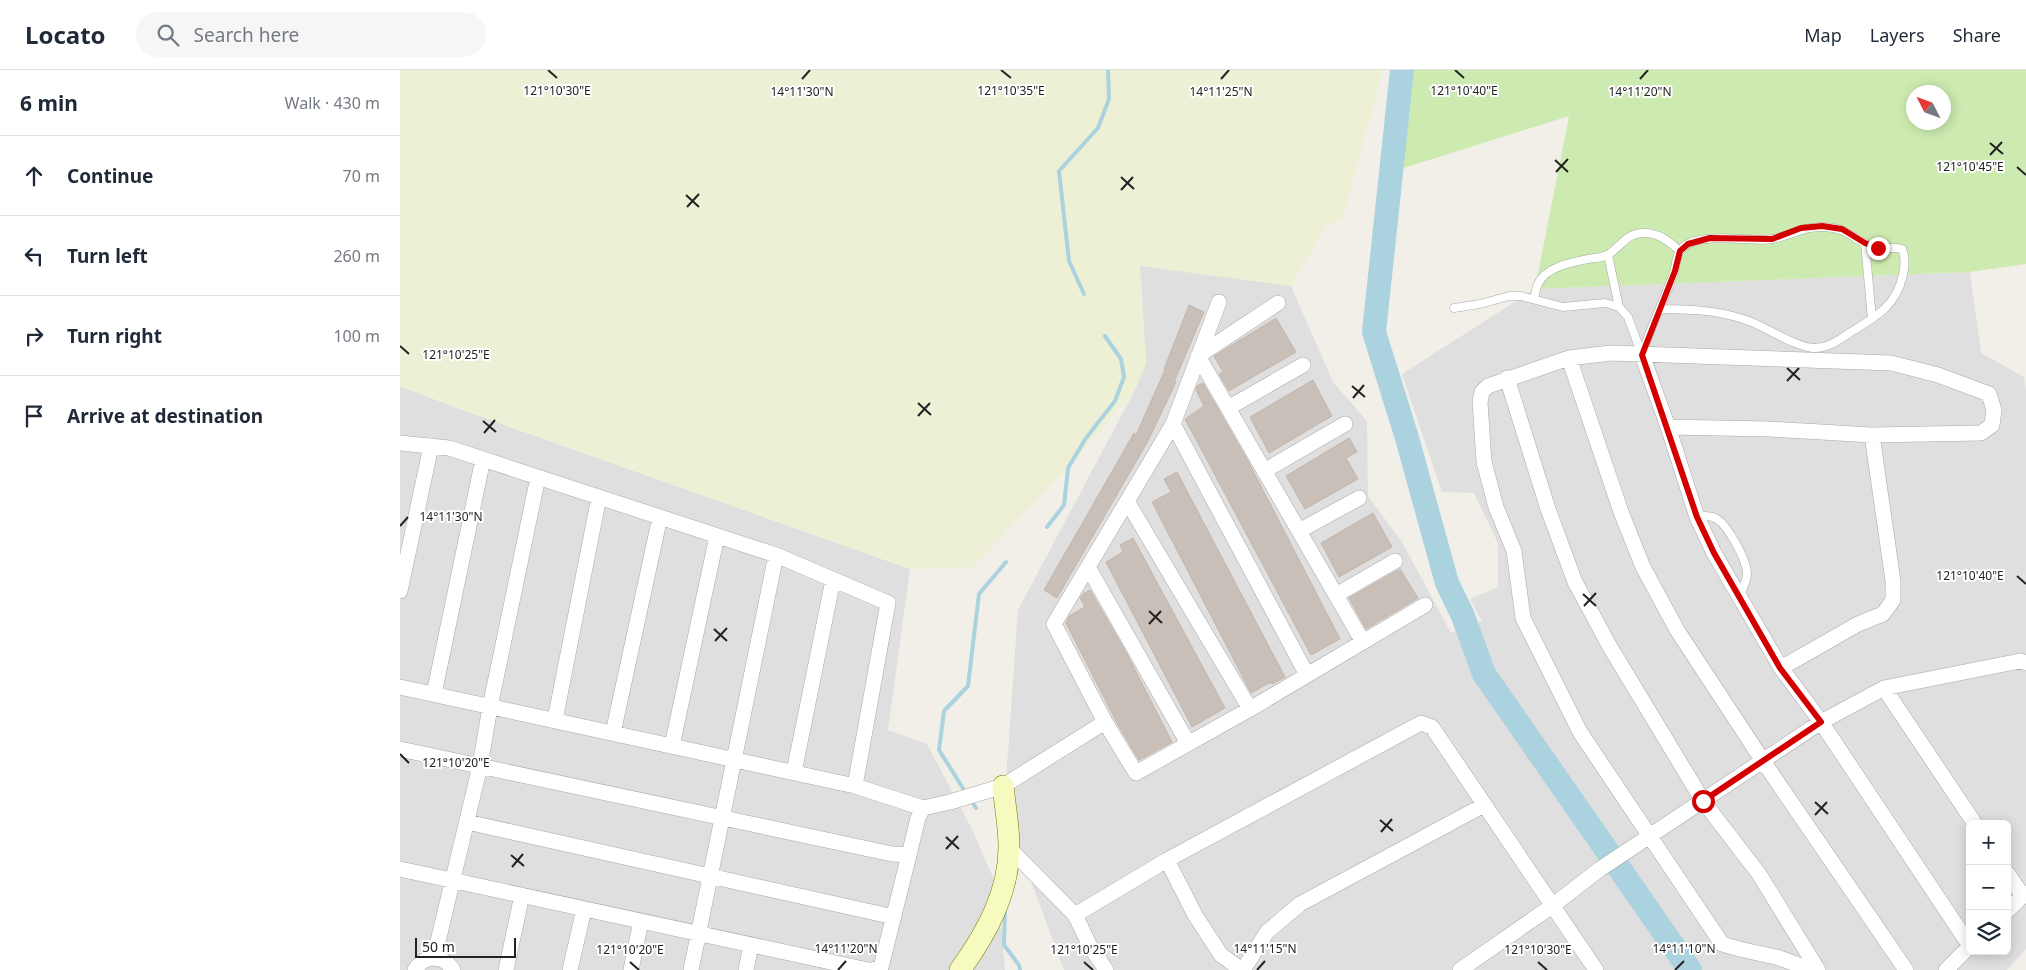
<!DOCTYPE html>
<meta charset="utf-8">
<style>
:root{--surface:#fff;--page:#f6f6f7;--text:#1f2937;--muted:#747a83;--line:#e0e1e3}
body{margin:0;font-family:"Noto Sans",sans-serif;background:var(--page);color:var(--text)}
.controls{position:absolute;right:15px;bottom:15px;display:grid;overflow:hidden;border-radius:8px;box-shadow:0 2px 12px #0003}
.controls button{width:45px;height:45px;display:grid;place-items:center;padding:0;border:0;border-bottom:1px solid var(--line);background:var(--surface);color:var(--text);font:25px sans-serif}
.compass{position:absolute;left:1506px;top:15px;width:45px;height:45px;border-radius:50%;background:var(--surface);box-shadow:0 2px 12px #0003;rotate:312deg}
.scale{position:absolute;left:15px;bottom:12px;width:101px;box-sizing:border-box;padding-left:5px;border:2px solid #222;border-top:0;font-size:14px;line-height:18px;white-space:nowrap;color:#222;-webkit-text-stroke:4px #fff;paint-order:stroke}
.stop{position:absolute;width:15px;height:15px;margin:-11px;border:4px solid #d40000;border-radius:50%;background:#fff}
.stop.end{background:#d40000;border-color:#fff;box-shadow:0 1px 5px #0008}
.list{margin:0;padding:0;list-style:none}
h2{display:flex;justify-content:space-between;align-items:center;height:65px;margin:0;padding:0 20px;font-size:21px}
h2 small{font-size:16px;font-weight:400;color:var(--muted)}
.list li{display:grid;grid-template-columns:32px 1fr auto;gap:15px;align-items:center;box-sizing:border-box;height:80px;padding:0 20px;border-top:1px solid var(--line)}
.list b{display:block;font-size:19px;white-space:nowrap}
.list em{font-size:16px;font-style:normal;color:var(--muted)}
.icon{flex:none;width:28px;height:28px;fill:none;stroke:currentColor;stroke-width:2;stroke-linecap:round;stroke-linejoin:round}
.map{position:relative;flex:none;width:1626px;height:900px;overflow:hidden}
header{display:flex;align-items:center;gap:30px;box-sizing:border-box;height:70px;padding:0 25px;background:var(--surface);border-bottom:1px solid var(--line)}
header strong{font-size:24px}
nav{display:flex;gap:28px;margin-inline-start:auto;font-size:18px}
.search{width:350px;height:45px;background:var(--page);display:flex;align-items:center;gap:12px;box-sizing:border-box;padding:0 18px;border-radius:28px;color:var(--muted);font-size:19px}
main{display:flex}
aside{flex:1;background:var(--surface)}
.map>svg:first-child{display:block}
</style>
<header>
<strong>Locato</strong>
<div class="search"><svg class="icon" aria-label="search" viewBox="0 0 24 24"><circle cx="10" cy="10" r="6"/><path d="M15 15l6 6"/></svg>Search here</div>
<nav><a>Map</a><a>Layers</a><a>Share</a></nav>
</header>
<main>
<aside>
<h2>6 min<small>Walk · 430 m</small></h2>
<ul class="list">
<li><svg class="icon" aria-label="ahead" viewBox="0 0 24 24"><path d="M12 20V5M6 11l6-6 6 6"/></svg><div><b>Continue</b></div><em>70 m</em></li>
<li><svg class="icon" aria-label="left" viewBox="0 0 24 24"><path d="M17 20v-9H6M10 6l-5 5 5 5"/></svg><div><b>Turn left</b></div><em>260 m</em></li>
<li><svg class="icon" aria-label="right" viewBox="0 0 24 24"><path d="M7 20v-9h11M14 6l5 5-5 5"/></svg><div><b>Turn right</b></div><em>100 m</em></li>
<li><svg class="icon" aria-label="arrive" viewBox="0 0 24 24"><path d="M6 21V4h12l-3 4 3 4H6"/></svg><div><b>Arrive at destination</b></div></li>
</ul>
</aside>
<div class="map">
<svg width="1626" height="900" viewBox="0 0 1626 900">
<rect width="100%" height="100%" fill="#f2efe9"/>
<!-- residential -->
<path fill="#e0dfdf" fill-rule="evenodd" d="M 740,195 L 891,216 L 933,312 L 967,351 L 968,426 L 1002,472 L 1051,563 L 1082,551 L 1070,529 L 1098,517 L 1098,473 L 1074,423 L 1042,422 L 1002,304 L 1135,219 L 1570,202 L 1581,283 L 1624,307 L 1626,321 L 1626,879 L 1607,900 L 664,900 L 604,739 L 618,540 L 735,320 L 746,293 ZM 1570,754 L 1607,754 L 1607,881 L 1570,881 Z
M 0,316 L 57,338 L 510,499 L 488,660 L 527,674 L 572,759 L 598,819 L 605,900 L 0,900 Z"/>
<!-- farmland -->
<path fill="#eef0d5" d="M 0,0 L 983,0 L 942,150 L 927,154 L 891,216 L 740,196 L 746,293 L 735,320 L 668,398 L 571,498 L 510,499 L 57,338 L 0,316 Z"/>
<!-- grass -->
<path fill="#cdebb0" fill-rule="evenodd" d="M 1002,0 L 1626,0 L 1626,194 L 1570,202 L 1135,219 L 1169,46 L 991,102 ZM 1514,22 L 1544,22 L 1544,52 L 1514,52 Z"/>
<g fill="none" stroke-linecap="round" stroke-linejoin="round">
<!-- stream -->
<path stroke="#aad3df" stroke-width="4" d="M 684,224 L 669,191 L 659,101 L 698,58 L 709,29 L 708,0
M 647,457 L 664,435 L 668,398 L 686,368 L 715,331 L 724,307 L 721,289 L 705,266
M 566,723 L 539,680 L 544,641 L 568,616 L 579,524 L 606,492
M 570,729 L 576,738
M 605,840 L 604,875 L 619,895 L 620,900"/>
<!-- river -->
<path stroke="#aad3df" stroke-width="24" d="M 1002,0 L 974,262 L 1007,368 L 1047,513 L 1063,546 L 1084,604 L 1290,900"/>
</g>
<!-- building -->
<path fill="#c7bfb8" stroke="#c4b6ab" d="M 789,235 L 804,242 L 774,312 L 776,312 L 748,371 L 657,528 L 644,520 L 734,363 L 736,365 L 765,300 L 764,299 Z
M 876,248 L 896,282 L 829,321 L 819,304 L 823,302 L 814,286 Z
M 913,310 L 932,346 L 869,383 L 850,347 Z
M 803,313 L 848,391 L 940,569 L 911,585 L 785,349 L 804,336 L 796,320 L 797,316 Z
M 949,368 L 957,382 L 946,388 L 958,409 L 905,439 L 886,406 Z
M 777,402 L 885,607 L 872,614 L 871,612 L 851,623 L 752,432 L 771,422 L 764,409 Z
M 973,443 L 992,477 L 939,507 L 921,473 Z
M 733,468 L 825,638 L 792,657 L 706,492 L 723,482 L 720,475 Z
M 1000,499 L 1018,528 L 966,559 L 949,528 Z
M 690,520 L 727,584 L 772,672 L 739,690 L 718,655 L 666,553 L 669,546 L 685,537 L 680,528 L 683,524 Z"/>
<g fill="none" stroke-linecap="round" stroke-linejoin="round">
<!-- service casing -->
<g stroke="#a9a9a9" stroke-width="9">
<path id="service" d="M 1465,173 L 1472,249
M 1208,185 L 1219,237
M 1134,229 C 1135,224 1136,218 1138,214 C 1145,197 1173,192 1188,189 C 1194,188 1202,188 1207,185 C 1221,178 1225,162 1246,163 C 1261,164 1269,172 1280,181
M 1054,238 L 1080,234 L 1109,226 L 1121,226 L 1163,237 L 1205,233 L 1219,237 L 1228,247 L 1242,285
M 1242,284 C 1251,257 1264,230 1274,203 C 1276,196 1276,186 1280,181 C 1294,159 1351,173 1372,169 C 1391,166 1402,156 1424,157 C 1449,158 1454,171 1476,178 C 1484,180 1493,176 1502,179 C 1506,188 1505,196 1503,205 C 1496,236 1477,246 1451,262 C 1440,269 1428,279 1413,278 C 1392,276 1364,255 1343,249 C 1316,240 1288,239 1260,239
M 1297,447 C 1304,446 1311,445 1317,449 C 1328,456 1347,490 1347,504 C 1347,511 1342,519 1340,526"/>
</g>
<!-- minor casing -->
<g stroke="#a9a9a9" stroke-width="16">
<path id="minor" d="M 878,233 L 798,286 L 963,572
M 1242,285 L 1268,357
M 1169,288 L 1221,442 L 1243,497 L 1277,560 L 1363,691 L 1506,900
M 1107,308 L 1148,439 L 1175,512 L 1210,577 L 1303,731 L 1359,804 L 1418,900
M 828,338 L 903,295
M 773,354 L 819,232
M 0,373 L 49,378 L 376,485 L 488,533 L 455,716
M 864,401 L 945,354
M 727,431 L 850,639
M 899,461 L 959,428
M 688,497 L 788,673
M 0,521 L 31,376
M 936,525 L 995,491
M 1381,598 L 1458,554 L 1483,544 L 1493,530 L 1493,511 L 1472,365
M 907,605 L 773,354 L 654,554 L 705,652 L 736,703 L 850,639 L 1025,535
M 0,617 L 455,716 L 523,738 L 550,732 L 603,716 L 705,652
M 1484,618 L 1575,754
M 34,624 L 83,389
M 155,650 L 199,427
M 213,663 L 260,447
M 272,676 L 317,466
M 0,679 L 492,784 L 509,785 L 518,748 L 523,738
M 394,702 L 433,510
M 67,752 L 494,847
M 609,778 L 675,845 L 690,876 L 706,900
M 767,790 L 795,845 L 821,885 L 842,900
M 0,799 L 468,900
M 1607,803 L 1623,826
M 1607,841 L 1626,823
M 675,845 L 767,790 L 1021,653 L 1032,657 L 1196,900
M 34,888 L 80,696 L 90,637 L 138,407
M 15,900 C 24,884 44,885 53,900
M 106,900 L 122,825
M 170,900 L 184,839
M 231,900 L 241,851
M 291,900 L 376,485
M 346,900 L 351,875
M 472,900 L 481,897 L 509,785
M 843,900 L 867,862 L 900,834 L 1084,735
M 1060,900 L 1152,836 L 1200,799 L 1421,652 L 1484,618 L 1620,591 L 1626,593
M 1417,900 C 1403,898 1390,891 1376,887 C 1358,883 1340,880 1322,874 L 1180,662 L 1123,548 L 1114,481 L 1096,437 L 1084,392 L 1080,332 L 1082,322 L 1088,316 L 1169,288 L 1211,283 L 1491,293 L 1538,305 L 1589,324 L 1594,340 L 1592,355 L 1581,363 L 1472,365 L 1369,359 L 1268,357 L 1297,447 L 1314,483 L 1381,598 L 1421,652 L 1570,876
M 1546,900 L 1570,876"/>
</g>
<!-- secondary casing -->
<g stroke="#707d05" stroke-width="22">
<path id="secondary" d="M 560,900 C 586,864 609,823 609,777 C 609,757 605,736 603,716"/>
</g>
<!-- service -->
<use href="#service" stroke="#fff" stroke-width="8"/>
<!-- minor -->
<use href="#minor" stroke="#fff" stroke-width="15"/>
<!-- secondary -->
<use href="#secondary" stroke="#f7fabf" stroke-width="21"/>
</g>
<g fill="none" stroke-linecap="round" stroke-linejoin="round">
<!-- route -->
<path stroke="#d40000" stroke-width="6" d="M 1303,731 L 1421,652 L 1380,598 L 1314,483 L 1297,447 L 1242,285 L 1275,201 L 1280,181 L 1288,174 L 1310,168 L 1372,169 L 1401,158 L 1422,156 L 1442,159 L 1465,173 L 1478,178"/>
</g>
<!-- ticks -->
<path fill="none" stroke="#222" stroke-width="2" d="M 148,0 L 157,8M 601,0 L 611,8M 1055,0 L 1064,8M 402,9 L 410,0M 821,9 L 829,0M 1240,9 L 1248,0M 1590,73 L 1603,84M 1590,85 L 1602,72M 1155,90 L 1168,102M 1617,97 L 1626,105M 1156,102 L 1168,89M 721,107 L 734,119M 721,120 L 733,107M 286,125 L 299,137M 287,137 L 299,124M 0,276 L 9,284M 1387,298 L 1400,310M 1387,311 L 1399,298M 952,316 L 965,327M 953,328 L 964,315M 518,333 L 531,345M 518,346 L 530,333M 83,351 L 96,362M 84,363 L 95,350M 0,456 L 8,447M 1617,506 L 1626,514M 1183,524 L 1196,536M 1184,536 L 1196,523M 749,541 L 762,553M 749,554 L 761,541M 314,559 L 327,571M 315,571 L 327,558M 0,684 L 9,693M 1415,732 L 1428,744M 1415,745 L 1427,732M 980,750 L 993,761M 981,762 L 992,749M 546,767 L 559,779M 546,779 L 558,766M 111,785 L 124,796M 112,797 L 123,784M 230,892 L 239,900M 684,892 L 693,900M 1138,892 L 1147,900M 438,900 L 446,891M 857,900 L 865,891M 1275,900 L 1284,891"/>
<g font-size="12" text-anchor="middle" fill="#222" stroke="#fff" stroke-width="4" stroke-linejoin="round" paint-order="stroke">
<text x="157" y="25">121°10'30"E</text>
<text x="611" y="25">121°10'35"E</text>
<text x="1064" y="25">121°10'40"E</text>
<text x="402" y="26">14°11'30"N</text>
<text x="821" y="26">14°11'25"N</text>
<text x="1240" y="26">14°11'20"N</text>
<text x="1570" y="101">121°10'45"E</text>
<text x="56" y="289">121°10'25"E</text>
<text x="51" y="451">14°11'30"N</text>
<text x="1570" y="510">121°10'40"E</text>
<text x="56" y="697">121°10'20"E</text>
<text x="446" y="883">14°11'20"N</text>
<text x="865" y="883">14°11'15"N</text>
<text x="1284" y="883">14°11'10"N</text>
<text x="230" y="884">121°10'20"E</text>
<text x="684" y="884">121°10'25"E</text>
<text x="1138" y="884">121°10'30"E</text>
</g>
</svg>
<div class="controls">
<button>+</button>
<button>−</button>
<button><svg class="icon" aria-label="layers" viewBox="0 0 24 24"><path d="M12 4l9 5-9 5-9-5zM3 14l9 5 9-5"/></svg></button>
</div>
<svg class="compass" viewBox="-18 -18 36 36"><path d="M0-13l5 13h-10z" fill="#e53935"/><path d="M0 13l5-13h-10z" fill="#747a83"/></svg>
<div class="scale">50 m</div>
<div class="stop" style="left:1303px;top:731px"></div>
<div class="stop end" style="left:1478px;top:178px"></div>
</div>
</main>
